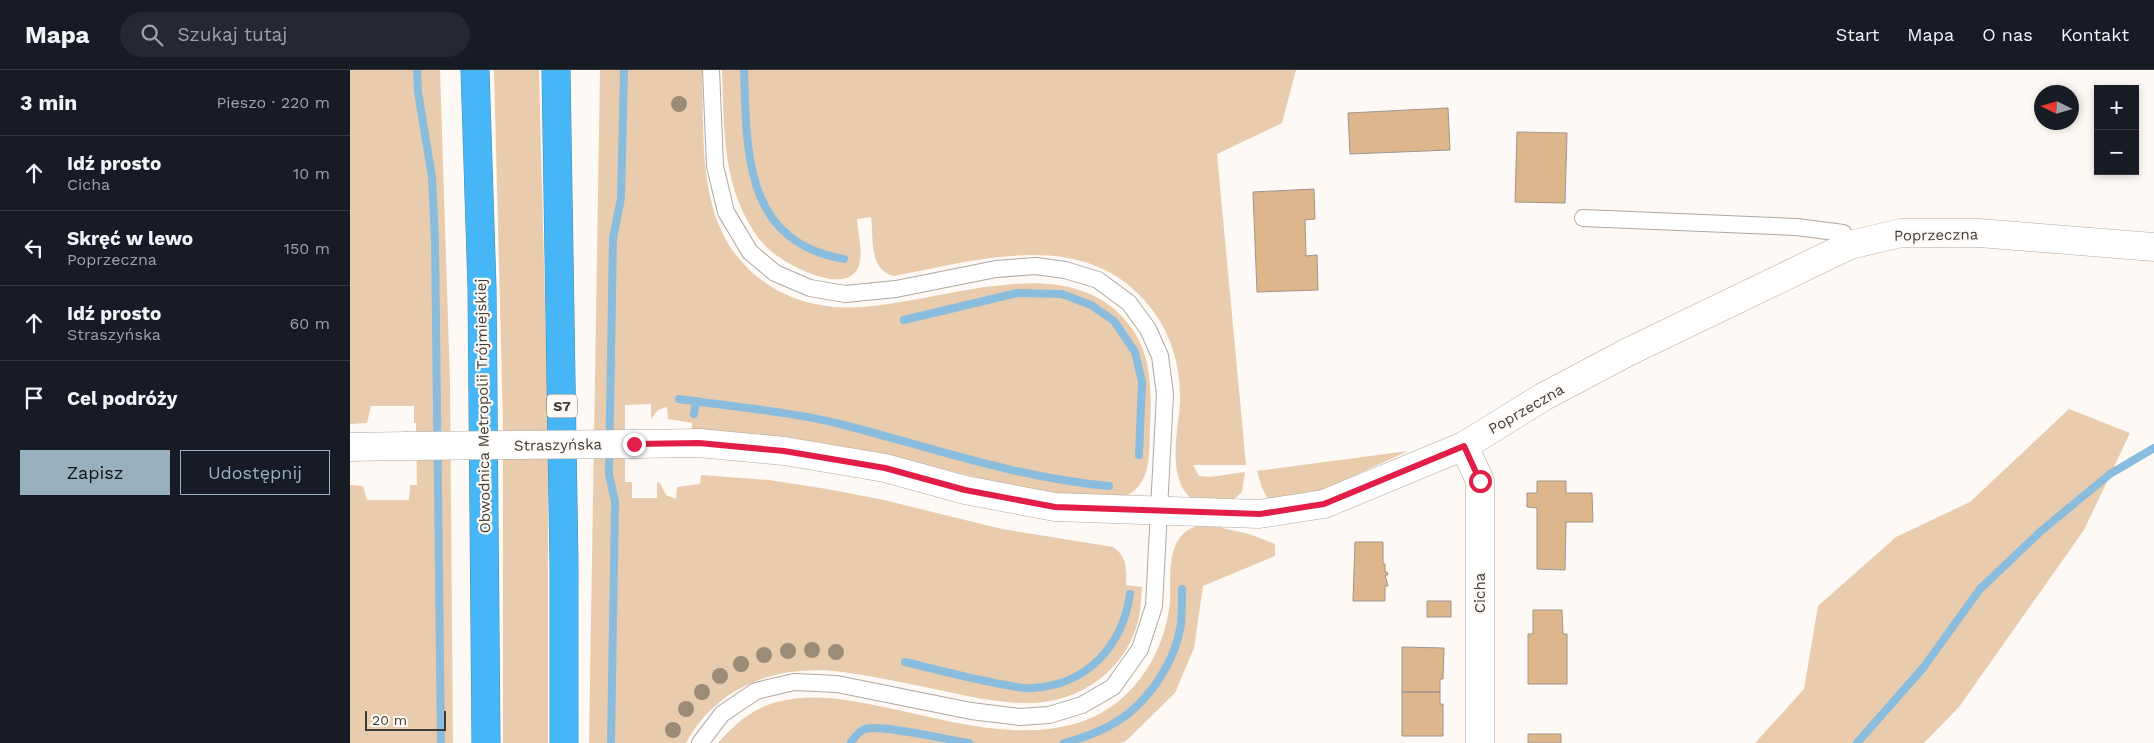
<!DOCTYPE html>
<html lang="pl">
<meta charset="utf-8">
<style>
:root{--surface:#171b24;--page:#242831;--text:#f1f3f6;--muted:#9ea1a6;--line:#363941;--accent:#98afbe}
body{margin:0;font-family:"Work Sans",sans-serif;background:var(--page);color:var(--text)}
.controls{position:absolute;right:15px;top:15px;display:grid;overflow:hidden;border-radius:0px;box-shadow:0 2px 8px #0003}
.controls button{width:45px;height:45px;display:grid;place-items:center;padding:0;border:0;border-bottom:1px solid var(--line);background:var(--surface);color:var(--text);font:25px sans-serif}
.compass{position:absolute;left:1684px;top:15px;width:45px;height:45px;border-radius:50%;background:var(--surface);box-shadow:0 2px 8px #0003;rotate:275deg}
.scale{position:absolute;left:15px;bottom:12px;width:81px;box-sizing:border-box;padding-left:5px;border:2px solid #3f3c38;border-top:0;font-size:14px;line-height:18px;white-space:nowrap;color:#3f3c38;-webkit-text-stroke:4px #fef9f4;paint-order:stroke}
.stop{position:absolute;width:15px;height:15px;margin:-11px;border:4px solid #e11d48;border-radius:50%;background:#fff}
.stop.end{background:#e11d48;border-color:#fff;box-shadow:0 1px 5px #0008}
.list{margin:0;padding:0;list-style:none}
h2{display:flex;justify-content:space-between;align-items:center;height:65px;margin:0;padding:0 20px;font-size:21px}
h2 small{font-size:16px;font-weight:400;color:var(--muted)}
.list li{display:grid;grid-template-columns:32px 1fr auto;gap:15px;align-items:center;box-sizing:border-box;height:75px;padding:0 20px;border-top:1px solid var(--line)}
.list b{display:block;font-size:19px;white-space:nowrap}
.list p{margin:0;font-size:16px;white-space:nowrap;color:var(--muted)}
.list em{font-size:16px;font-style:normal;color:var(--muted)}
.actions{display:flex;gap:10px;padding:15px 20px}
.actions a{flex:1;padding:11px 0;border:1px solid var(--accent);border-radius:0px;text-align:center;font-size:18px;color:var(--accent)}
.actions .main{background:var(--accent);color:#111}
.icon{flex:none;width:28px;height:28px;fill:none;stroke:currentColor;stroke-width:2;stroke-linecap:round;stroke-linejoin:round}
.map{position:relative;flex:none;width:1804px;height:673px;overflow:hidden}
header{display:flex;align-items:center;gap:30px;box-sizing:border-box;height:70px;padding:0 25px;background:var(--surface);border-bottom:1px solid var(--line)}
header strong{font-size:24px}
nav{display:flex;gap:28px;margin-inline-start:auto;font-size:18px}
.search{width:350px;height:45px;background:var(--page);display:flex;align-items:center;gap:12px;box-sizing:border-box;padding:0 18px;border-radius:28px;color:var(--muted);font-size:19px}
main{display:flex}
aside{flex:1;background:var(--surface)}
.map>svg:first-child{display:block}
</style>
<header>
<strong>Mapa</strong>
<div class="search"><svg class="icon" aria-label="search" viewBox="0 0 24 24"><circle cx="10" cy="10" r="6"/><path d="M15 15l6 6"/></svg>Szukaj tutaj</div>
<nav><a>Start</a><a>Mapa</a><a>O nas</a><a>Kontakt</a></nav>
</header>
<main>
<aside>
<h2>3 min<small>Pieszo · 220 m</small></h2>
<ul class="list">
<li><svg class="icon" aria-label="ahead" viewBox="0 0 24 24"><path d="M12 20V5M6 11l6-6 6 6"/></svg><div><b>Idź prosto</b><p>Cicha</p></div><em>10 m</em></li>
<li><svg class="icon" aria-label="left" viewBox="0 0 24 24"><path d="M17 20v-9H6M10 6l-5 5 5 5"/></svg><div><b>Skręć w lewo</b><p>Poprzeczna</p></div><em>150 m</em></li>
<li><svg class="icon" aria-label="ahead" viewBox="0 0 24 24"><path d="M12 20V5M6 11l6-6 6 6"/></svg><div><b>Idź prosto</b><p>Straszyńska</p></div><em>60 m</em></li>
<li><svg class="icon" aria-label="arrive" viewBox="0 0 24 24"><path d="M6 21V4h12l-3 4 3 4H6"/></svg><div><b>Cel podróży</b></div></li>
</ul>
<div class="actions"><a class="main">Zapisz</a><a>Udostępnij</a></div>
</aside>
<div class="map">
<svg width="1804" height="673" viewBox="0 0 1804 673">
<rect width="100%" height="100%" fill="#fef9f4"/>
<!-- green -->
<path fill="#e9ccae" d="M 0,0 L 90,0 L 100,312 L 103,673 L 0,673 L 0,415 L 13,416 L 17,430 L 59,430 L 60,415 L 67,415 L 66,353 L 64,353 L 64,336 L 21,336 L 17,353 L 0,354 Z
M 144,0 L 189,0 L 198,352 L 198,673 L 153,673 L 153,353 Z
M 250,0 L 352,0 C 355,73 345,158 409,208 C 430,225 457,235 484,237 C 569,243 691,180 763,238 C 802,271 802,311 800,358 C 799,381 802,412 778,425 C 746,442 586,397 546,387 C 523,382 501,378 478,374 C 433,366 387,363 342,359 L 342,353 L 318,349 L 317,337 L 308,340 L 301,349 L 301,334 L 275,335 L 275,412 L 282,412 L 282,428 L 307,428 L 307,412 L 310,413 L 316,425 L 326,429 L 327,417 L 350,414 L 351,405 L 419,410 L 477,419 L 534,430 L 652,459 L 763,477 C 777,486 777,500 776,515 L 792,517 C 791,529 791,542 787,555 C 773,602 729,632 681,633 C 652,634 622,627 594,621 C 560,614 527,607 493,602 C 429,594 368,614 336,673 L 239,673 Z
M 372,0 L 946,0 L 932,53 L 867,84 L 896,395 L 843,395 L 849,406 L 860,407 L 895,402 L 892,422 L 882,431 L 843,430 C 816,409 828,362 830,333 C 831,298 822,264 800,237 C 736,156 630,190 544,206 C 518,200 524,168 521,147 L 507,149 C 508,163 514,185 508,198 C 494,226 437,195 421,181 C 410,172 402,160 396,148 C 372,103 374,49 372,0 Z
M 1719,339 L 1780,363 L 1734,460 L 1609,637 L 1574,673 L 1405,673 L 1454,619 L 1468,536 L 1546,467 L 1620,432 Z
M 1058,381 L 971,421 L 918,429 L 912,418 L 907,401 Z
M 870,453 L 872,458 L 899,464 L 925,474 L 925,486 L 853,516 L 844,578 L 825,623 L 776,671 L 770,673 L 368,673 C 381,658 396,644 415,636 C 454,621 495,629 534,637 C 596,650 662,671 724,654 C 780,639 815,586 820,531 C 821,509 817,482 832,465 C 842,454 856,454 870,453 Z"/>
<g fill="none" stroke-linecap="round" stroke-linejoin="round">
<!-- stream -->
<path stroke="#8abcdd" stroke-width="8" d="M 67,0 L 68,22 L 82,107 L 85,171 L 91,673
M 394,0 C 397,81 393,172 494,189
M 554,250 L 667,223 L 712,224 L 741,235 L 764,251 L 785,282 L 792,312 L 789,385
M 329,329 C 383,337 437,341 490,354 C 580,377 667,408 759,416
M 344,344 L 346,331
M 555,592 C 589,600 622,609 656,615 C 664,616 674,619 682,618 C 737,615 772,577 780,524
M 501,672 C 505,667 509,661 515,659 C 530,654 599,670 619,673
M 261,673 L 265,432 L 259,404 L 263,168 L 271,128 L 274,0
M 714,673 C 729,669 747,663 761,655 C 796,636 825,594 831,554 C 832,542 832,530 832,519
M 1507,673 L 1573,598 L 1630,519 L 1691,461 L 1760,404 L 1804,378"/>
</g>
<!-- building -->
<path fill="#ddb68c" stroke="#9d968e" d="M 1098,38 L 1100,80 L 1000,84 L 998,43 Z
M 1167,62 L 1217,63 L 1215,133 L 1165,132 Z
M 964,119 L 965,149 L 955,150 L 956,186 L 967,185 L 968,220 L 907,222 L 903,122 Z
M 1187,411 L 1216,411 L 1216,423 L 1242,423 L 1243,452 L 1216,452 L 1215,500 L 1187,499 L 1187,438 L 1177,437 L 1177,423 L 1187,423 Z
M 1005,472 L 1033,472 L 1033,494 L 1035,494 L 1035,502 L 1037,502 L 1038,505 L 1035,505 L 1038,516 L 1035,516 L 1035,531 L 1003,531 Z
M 1077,531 L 1101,531 L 1101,547 L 1077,547 Z
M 1183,540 L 1212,540 L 1213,564 L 1217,564 L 1217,614 L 1178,614 L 1178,564 L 1183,564 Z
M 1052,577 L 1094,578 L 1093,609 L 1090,609 L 1090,622 L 1052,622 Z
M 1052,622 L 1090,622 L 1090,634 L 1093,634 L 1093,666 L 1052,666 Z
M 1178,664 L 1211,664 L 1211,673 L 1178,673 Z"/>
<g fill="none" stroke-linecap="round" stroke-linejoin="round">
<!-- service casing -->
<g stroke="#afa8a0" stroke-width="18">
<path id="service" d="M 1233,148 L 1447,157 L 1493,163 L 1500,175
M 350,673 L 372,644 L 406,621 L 444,612 L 487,614 L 621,641 L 670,647 L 699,645 L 732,635 L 763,617 L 790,579 L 804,536 L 815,324 L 810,286 L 798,259 L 779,233 L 748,210 L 715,200 L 686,196 L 646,199 L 546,219 L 495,224 L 460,218 L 425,203 L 400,182 L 376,142 L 365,96 L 361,0"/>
</g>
<!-- minor casing -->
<g stroke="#afa8a0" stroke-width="29">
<path id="minor" d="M 1114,376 L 1130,411 L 1130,673"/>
</g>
<!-- tertiary casing -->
<g stroke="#afa8a0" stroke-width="29">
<path id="tertiary" d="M 284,374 L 349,373 L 434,381 L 535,398 L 615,420 L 705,437 L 909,444 L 974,434 L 1114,376 L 1193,327 L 1278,282 L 1500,175 L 1551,163 L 1629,163 L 1804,177
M 0,377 L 56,376"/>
</g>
<!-- motorway casing -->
<g stroke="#448bb4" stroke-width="29">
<path id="motorway" d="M 125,0 L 132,218 L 136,673
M 206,0 L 214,495 L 214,673"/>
</g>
<!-- service -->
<use href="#service" stroke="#fff" stroke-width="16"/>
<!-- minor -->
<use href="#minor" stroke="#fff" stroke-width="28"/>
<!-- tertiary -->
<use href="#tertiary" stroke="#fff" stroke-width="28"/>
<!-- motorway -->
<use href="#motorway" stroke="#47b6f6" stroke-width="28"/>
<!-- tertiary-bridge casing -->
<g stroke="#afa8a0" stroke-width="29" stroke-linecap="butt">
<path id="tertiary-bridge" d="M 56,376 L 284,374"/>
</g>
<!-- tertiary-bridge -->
<use href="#tertiary-bridge" stroke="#fff" stroke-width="28"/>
</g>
<!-- trees -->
<g fill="#9c8b77">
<circle cx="329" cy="34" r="8"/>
<circle cx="462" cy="580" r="8"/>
<circle cx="438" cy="581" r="8"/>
<circle cx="486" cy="582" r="8"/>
<circle cx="414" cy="585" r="8"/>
<circle cx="391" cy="594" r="8"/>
<circle cx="370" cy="606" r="8"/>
<circle cx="352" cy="622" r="8"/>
<circle cx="336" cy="639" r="8"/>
<circle cx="323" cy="660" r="8"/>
</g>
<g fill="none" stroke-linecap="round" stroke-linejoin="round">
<!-- route -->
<path stroke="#e11d48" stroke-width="6" d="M 284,374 L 349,373 L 434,381 L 535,398 L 615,420 L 705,437 L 910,444 L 974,434 L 1114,376 L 1130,411"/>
</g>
<g text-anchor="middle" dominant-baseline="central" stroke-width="4.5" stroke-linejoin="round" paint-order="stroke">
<!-- shield labels -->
<rect fill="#fef9f4" stroke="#787570" stroke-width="1" x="197" y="324.5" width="30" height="23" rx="4"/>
<g font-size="14" font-weight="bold" fill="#3f3c38">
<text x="212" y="336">S7</text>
</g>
<!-- street labels -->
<g font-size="15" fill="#3f3c38" stroke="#fef9f4">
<text transform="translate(1586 165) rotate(-1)">Poprzeczna</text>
<text transform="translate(133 336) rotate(-91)">Obwodnica Metropolii Trójmiejskiej</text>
<text transform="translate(1176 339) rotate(-30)">Poprzeczna</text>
<text transform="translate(208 375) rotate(-1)">Straszyńska</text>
<text transform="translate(1130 523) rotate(-90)">Cicha</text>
</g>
</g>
</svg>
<div class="controls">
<button>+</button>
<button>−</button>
</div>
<svg class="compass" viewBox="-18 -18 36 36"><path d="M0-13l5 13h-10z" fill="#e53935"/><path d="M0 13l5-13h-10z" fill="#9ea1a6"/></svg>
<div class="scale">20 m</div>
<div class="stop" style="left:1130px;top:411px"></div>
<div class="stop end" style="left:284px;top:374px"></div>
</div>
</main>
